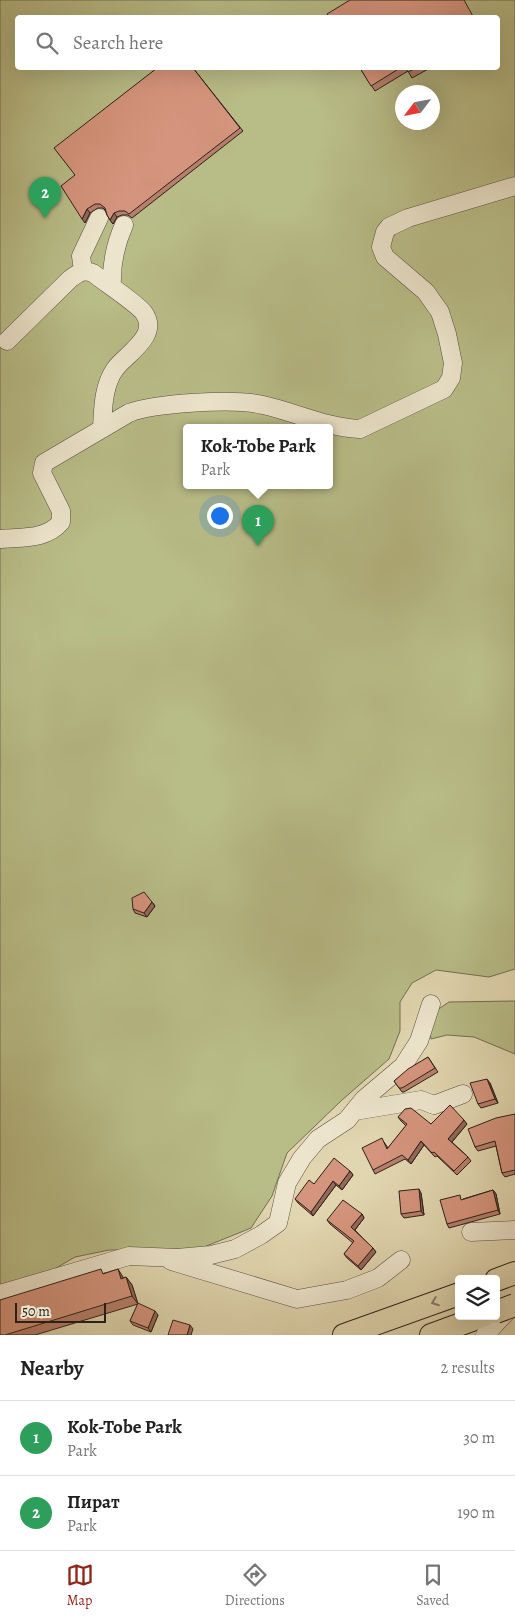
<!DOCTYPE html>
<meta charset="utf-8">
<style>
:root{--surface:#fff;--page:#f2f2f2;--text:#222;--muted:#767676;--line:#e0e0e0;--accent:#8f2418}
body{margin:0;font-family:Alegreya,serif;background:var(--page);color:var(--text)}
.controls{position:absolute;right:15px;bottom:15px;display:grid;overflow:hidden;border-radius:5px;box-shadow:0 5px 20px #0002}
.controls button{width:45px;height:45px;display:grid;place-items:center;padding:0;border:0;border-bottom:1px solid var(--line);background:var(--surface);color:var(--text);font:25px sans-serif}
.compass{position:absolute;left:395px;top:85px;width:45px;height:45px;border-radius:50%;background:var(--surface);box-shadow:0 5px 20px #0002;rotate:238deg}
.scale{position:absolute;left:15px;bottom:12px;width:91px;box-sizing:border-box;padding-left:5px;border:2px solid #2d211c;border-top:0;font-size:14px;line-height:18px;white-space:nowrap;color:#2d211c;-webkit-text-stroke:4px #ece4cc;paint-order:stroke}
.you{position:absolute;left:219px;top:515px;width:18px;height:18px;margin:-12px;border:4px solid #fff;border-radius:50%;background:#1a73e8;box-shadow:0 0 0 8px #1a73e833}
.badge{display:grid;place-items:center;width:32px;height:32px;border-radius:50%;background:var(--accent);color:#fff;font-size:16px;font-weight:700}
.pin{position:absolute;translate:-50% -41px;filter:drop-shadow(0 1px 2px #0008)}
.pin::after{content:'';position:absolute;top:26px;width:18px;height:15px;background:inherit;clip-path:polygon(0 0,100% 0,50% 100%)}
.popup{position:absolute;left:183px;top:424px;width:150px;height:65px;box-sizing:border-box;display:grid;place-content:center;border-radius:5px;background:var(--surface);filter:drop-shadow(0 1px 4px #0005);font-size:16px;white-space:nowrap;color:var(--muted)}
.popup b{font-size:19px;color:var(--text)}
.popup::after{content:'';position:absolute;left:50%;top:100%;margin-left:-10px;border:10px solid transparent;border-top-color:var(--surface)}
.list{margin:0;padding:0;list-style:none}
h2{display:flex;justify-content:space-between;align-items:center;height:65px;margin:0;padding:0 20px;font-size:21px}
h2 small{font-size:16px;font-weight:400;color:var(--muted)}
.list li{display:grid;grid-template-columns:32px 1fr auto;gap:15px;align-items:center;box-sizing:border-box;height:75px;padding:0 20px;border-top:1px solid var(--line)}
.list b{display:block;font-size:19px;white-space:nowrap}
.list p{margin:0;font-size:16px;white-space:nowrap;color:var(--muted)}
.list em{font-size:16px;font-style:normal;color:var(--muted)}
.icon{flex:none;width:28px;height:28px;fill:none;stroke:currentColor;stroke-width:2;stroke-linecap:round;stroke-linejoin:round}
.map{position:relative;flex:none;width:515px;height:1335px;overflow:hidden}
.search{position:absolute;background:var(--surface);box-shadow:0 5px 20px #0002;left:15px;right:15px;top:15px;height:55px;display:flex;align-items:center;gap:12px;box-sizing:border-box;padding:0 18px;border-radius:5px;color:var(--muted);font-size:19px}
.sheet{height:215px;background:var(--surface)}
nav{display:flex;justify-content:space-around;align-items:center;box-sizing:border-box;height:70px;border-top:1px solid var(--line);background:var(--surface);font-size:14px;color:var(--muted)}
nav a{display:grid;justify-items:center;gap:2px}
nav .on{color:var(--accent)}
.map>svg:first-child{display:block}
</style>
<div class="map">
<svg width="515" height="1335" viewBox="0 0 515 1335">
<rect width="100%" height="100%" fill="#e1d6b0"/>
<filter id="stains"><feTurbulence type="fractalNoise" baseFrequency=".004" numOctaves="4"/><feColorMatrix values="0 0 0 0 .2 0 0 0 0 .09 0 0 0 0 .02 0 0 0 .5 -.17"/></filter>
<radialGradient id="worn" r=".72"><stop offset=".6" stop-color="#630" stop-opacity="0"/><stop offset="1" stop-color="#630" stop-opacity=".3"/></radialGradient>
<!-- green -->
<path fill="#b8bc87" stroke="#726e52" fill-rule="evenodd" d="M 0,0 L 515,0 L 515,969 L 489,977 L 436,970 L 412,983 L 400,1002 L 400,1031 L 389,1059 L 342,1100 L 287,1153 L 272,1196 L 251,1228 L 199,1249 L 109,1250 L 75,1257 L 27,1285 L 0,1289 ZM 18,18 L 498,18 L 498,68 L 18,68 ZM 402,92 L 432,92 L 432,122 L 402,122 ZM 187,427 L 329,427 L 329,485 L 187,485 Z
M 515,1001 L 515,1054 L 474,1037 L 447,1035 L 431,1039 L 429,1024 L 434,1012 L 449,1002 Z"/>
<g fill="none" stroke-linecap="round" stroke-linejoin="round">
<!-- minor casing -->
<g stroke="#5a4e41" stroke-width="19">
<path id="minor" d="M 83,271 L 81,256 L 99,218
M 112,287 C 111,265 115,245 124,225
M 7,341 L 70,279 C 78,273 83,269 93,273 C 104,282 138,304 144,313 C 160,336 126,354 115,369 C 103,386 103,409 102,429
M 0,539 C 22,537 46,540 61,522 L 61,511 L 42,473 L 44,463 L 129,413 C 155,403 235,398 263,405 C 295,412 327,428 360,429 L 444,389 L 451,378 L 453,363 L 447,334 L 440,312 L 426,292 L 385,257 L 381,247 L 385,232 L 389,227 L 408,218 L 515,186
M 355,1111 L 421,1100 L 434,1105 L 463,1094
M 471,1232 L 515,1230
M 171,1261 L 297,1299 L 347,1290 L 378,1278 L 401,1260
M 0,1294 L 129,1256 L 177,1258 L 211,1255 L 235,1249 L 261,1235 L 278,1223 L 287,1183 L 302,1158 L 318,1139 L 347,1120 L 364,1099 L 403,1066 L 419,1041 L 431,1004
M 485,1335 L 512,1306"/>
</g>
<!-- major casing -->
<g stroke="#2d211c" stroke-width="24">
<path id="major" d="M 496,1280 L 515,1273
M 344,1335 L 459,1294
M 431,1335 L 483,1316"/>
</g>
<!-- minor -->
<use href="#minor" stroke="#ece4cc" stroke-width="18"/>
<!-- major -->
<use href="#major" stroke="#e1d6b0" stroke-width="22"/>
<!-- major-bridge casing -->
<g stroke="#2d211c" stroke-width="24" stroke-linecap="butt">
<path id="major-bridge" d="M 496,1312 L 515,1305"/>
</g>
<!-- major-bridge -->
<use href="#major-bridge" stroke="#e1d6b0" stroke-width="22"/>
</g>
<!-- wall -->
<path fill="#b77f6c" stroke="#2d211c" d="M 193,68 L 243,131 L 132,218 L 128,215 L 122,215 L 117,217 L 113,224 L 107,215 L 105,210 L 103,208 L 98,208 L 90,213 L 85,223 L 75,175 Z
M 360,68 L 430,68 L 412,78 L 408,71 L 375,91 Z
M 152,902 L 155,906 L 147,917 L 135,913 L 133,909 Z
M 428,1057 L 438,1072 L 404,1092 L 402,1092 L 394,1081 Z
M 490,1083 L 498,1103 L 481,1108 L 478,1104 Z
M 515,1114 L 515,1174 L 505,1177 L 502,1173 L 496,1146 L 478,1151 L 475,1147 Z
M 398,1117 L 431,1124 L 467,1124 L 452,1142 L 468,1157 L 471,1161 L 457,1175 L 437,1156 L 435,1157 L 424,1145 L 411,1164 L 405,1159 L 375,1174 L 373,1170 L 384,1142 L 388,1148 L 406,1126 L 401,1121 Z
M 350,1171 L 353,1175 L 342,1190 L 336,1185 L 313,1216 L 298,1203 L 295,1199 L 314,1184 Z
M 493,1190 L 496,1194 L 500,1214 L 449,1228 L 447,1224 L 463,1199 Z
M 421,1193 L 424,1215 L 404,1218 L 401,1214 Z
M 362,1214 L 364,1218 L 355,1230 L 376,1252 L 361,1270 L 347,1258 L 344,1254 L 353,1243 L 330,1224 L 327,1220 Z
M 105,1273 L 123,1277 L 124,1278 L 126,1277 L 132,1285 L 138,1304 L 158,1315 L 151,1332 L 133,1325 L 130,1321 L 138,1304 L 35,1335 L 0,1335 Z"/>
<!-- shaded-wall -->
<path fill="#956858" stroke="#2d211c" d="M 87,209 L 90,213 L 85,223 L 82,219 Z
M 114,213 L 117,217 L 113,224 L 110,220 Z
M 152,902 L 155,906 L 147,917 L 144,913 Z
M 487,1079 L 490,1083 L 498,1103 L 495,1099 Z
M 464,1120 L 467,1124 L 451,1143 L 448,1139 Z
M 421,1141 L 424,1145 L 411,1164 L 408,1160 Z
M 350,1171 L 353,1175 L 342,1190 L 339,1186 Z
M 333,1181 L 336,1185 L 313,1216 L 311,1212 Z
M 419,1189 L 421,1193 L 424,1215 L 421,1211 Z
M 493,1190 L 496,1194 L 500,1214 L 498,1210 Z
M 362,1214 L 364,1218 L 354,1231 L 351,1227 Z
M 373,1248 L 376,1252 L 361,1270 L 358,1266 Z
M 118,1269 L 123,1277 L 126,1287 L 121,1279 Z
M 126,1277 L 132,1285 L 138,1304 L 132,1296 Z
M 155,1311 L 158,1315 L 151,1332 L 148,1328 Z
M 190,1325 L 193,1329 L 191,1335 L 187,1335 Z"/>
<!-- building -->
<path fill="#d5947d" stroke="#2d211c" d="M 350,0 L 464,0 L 474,18 L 329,18 L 327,14 Z
M 157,68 L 193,68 L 240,128 L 129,214 L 125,211 L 119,211 L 114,213 L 110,220 L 107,215 L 105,208 L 100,204 L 95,204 L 87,209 L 82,219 L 61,186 L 75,175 L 54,148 Z
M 360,68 L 400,68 L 371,86 Z
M 405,68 L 416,68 L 408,72 Z
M 144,892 L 152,902 L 144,913 L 133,909 L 132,898 Z
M 428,1057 L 435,1068 L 402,1088 L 399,1088 L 394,1081 L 408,1069 Z
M 487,1079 L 495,1099 L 478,1104 L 470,1083 Z
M 450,1105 L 464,1120 L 448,1139 L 468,1157 L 454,1171 L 434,1152 L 432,1153 L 421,1141 L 408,1160 L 402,1155 L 373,1170 L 362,1148 L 382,1138 L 387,1149 L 407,1124 L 398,1117 L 405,1109 L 411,1108 L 431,1124 Z
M 515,1114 L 515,1170 L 502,1173 L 495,1141 L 475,1147 L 468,1129 L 496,1118 Z
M 334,1158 L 350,1171 L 339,1186 L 333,1181 L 311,1212 L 295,1199 L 309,1180 L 314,1184 Z
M 419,1189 L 421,1211 L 401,1214 L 399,1191 Z
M 493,1190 L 498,1210 L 447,1224 L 440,1200 L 460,1195 L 461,1200 Z
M 343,1200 L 362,1214 L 351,1227 L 373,1248 L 358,1266 L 344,1254 L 354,1241 L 327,1220 Z
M 101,1269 L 103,1274 L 118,1269 L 121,1279 L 126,1277 L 132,1296 L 5,1335 L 0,1335 L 0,1300 Z
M 138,1303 L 155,1311 L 148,1328 L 130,1321 Z
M 173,1320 L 190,1325 L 187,1335 L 168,1335 Z"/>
<!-- one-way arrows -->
<defs><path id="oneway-chevron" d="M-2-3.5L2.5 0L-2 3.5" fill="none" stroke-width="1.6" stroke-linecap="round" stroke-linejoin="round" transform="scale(1.25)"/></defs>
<use stroke="#877c66" href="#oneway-chevron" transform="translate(435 1302) rotate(160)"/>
<rect width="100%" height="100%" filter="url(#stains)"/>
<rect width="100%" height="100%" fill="url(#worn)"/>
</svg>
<div class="controls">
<button><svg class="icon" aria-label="layers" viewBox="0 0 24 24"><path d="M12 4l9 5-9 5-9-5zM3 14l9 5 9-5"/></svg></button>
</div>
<svg class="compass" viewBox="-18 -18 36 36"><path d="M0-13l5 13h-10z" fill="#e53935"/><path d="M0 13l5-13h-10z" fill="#767676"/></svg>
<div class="scale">50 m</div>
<div class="you"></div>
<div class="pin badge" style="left:258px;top:546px;background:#2e9e5b">1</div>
<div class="popup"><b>Kok-Tobe Park</b>Park</div>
<div class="pin badge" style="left:45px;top:218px;background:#2e9e5b">2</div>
<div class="search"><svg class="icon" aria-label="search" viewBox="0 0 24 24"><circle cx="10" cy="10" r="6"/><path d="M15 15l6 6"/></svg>Search here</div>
</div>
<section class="sheet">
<h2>Nearby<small>2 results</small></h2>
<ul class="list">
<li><span class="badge" style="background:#2e9e5b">1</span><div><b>Kok-Tobe Park</b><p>Park</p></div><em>30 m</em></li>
<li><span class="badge" style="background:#2e9e5b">2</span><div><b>Пират</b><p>Park</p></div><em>190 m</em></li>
</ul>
</section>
<nav>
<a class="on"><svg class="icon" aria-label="map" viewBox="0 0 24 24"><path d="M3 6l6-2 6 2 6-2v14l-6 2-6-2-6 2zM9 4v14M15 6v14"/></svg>Map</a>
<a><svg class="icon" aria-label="directions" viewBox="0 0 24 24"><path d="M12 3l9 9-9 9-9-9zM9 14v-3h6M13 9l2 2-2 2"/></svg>Directions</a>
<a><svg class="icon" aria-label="saved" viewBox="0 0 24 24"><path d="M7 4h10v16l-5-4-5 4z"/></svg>Saved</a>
</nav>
